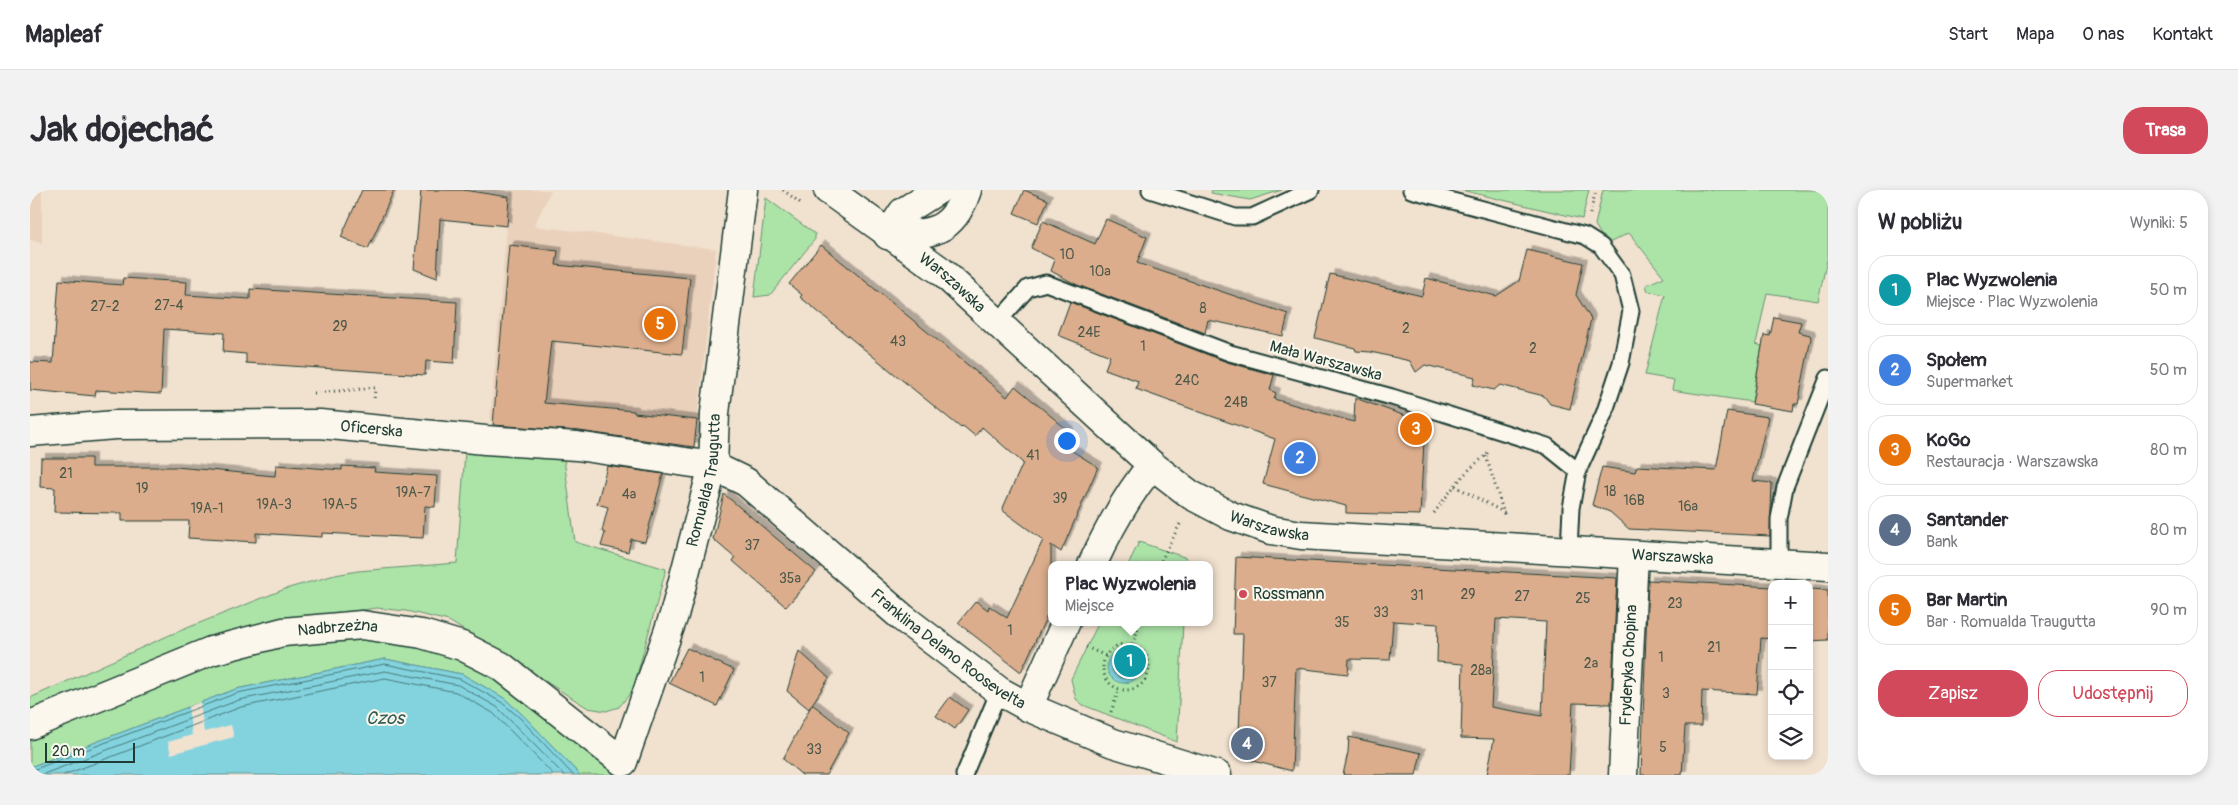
<!DOCTYPE html>
<html lang="pl">
<meta charset="utf-8">
<style>
:root{--surface:#fff;--page:#f2f2f3;--text:#2b2b33;--muted:#7c7c81;--line:#e1e1e2;--accent:#d1495b}
body{margin:0;font-family:Pangolin,sans-serif;background:var(--page);color:var(--text)}
.controls{position:absolute;right:15px;bottom:15px;display:grid;overflow:hidden;border-radius:10px;box-shadow:0 2px 8px #0003}
.controls button{width:45px;height:45px;display:grid;place-items:center;padding:0;border:0;border-bottom:1px solid var(--line);background:var(--surface);color:var(--text);font:25px sans-serif}
.scale{position:absolute;left:15px;bottom:12px;width:90px;box-sizing:border-box;padding-left:5px;border:2px solid #1f3d34;border-top:0;font-size:14px;line-height:18px;white-space:nowrap;color:#1f3d34;-webkit-text-stroke:4px #fbf7ec;paint-order:stroke}
.you{position:absolute;left:1036px;top:250px;width:18px;height:18px;margin:-12px;border:4px solid #fff;border-radius:50%;background:#1a73e8;box-shadow:0 0 0 8px #1a73e833}
.badge{display:grid;place-items:center;width:32px;height:32px;border-radius:50%;background:var(--accent);color:#fff;font-size:16px;font-weight:700}
.pin{position:absolute;translate:-50% -50%;border:2px solid #fff;box-shadow:0 1px 5px #0006}
.popup{position:absolute;left:1018px;top:371px;width:165px;height:65px;box-sizing:border-box;display:grid;place-content:center;border-radius:10px;background:var(--surface);filter:drop-shadow(0 1px 4px #0005);font-size:16px;white-space:nowrap;color:var(--muted)}
.popup b{font-size:19px;color:var(--text)}
.popup::after{content:'';position:absolute;left:50%;top:100%;margin-left:-10px;border:10px solid transparent;border-top-color:var(--surface)}
.list{margin:0;padding:0;list-style:none}
h2{display:flex;justify-content:space-between;align-items:center;height:65px;margin:0;padding:0 20px;font-size:21px}
h2 small{font-size:16px;font-weight:400;color:var(--muted)}
.list li{display:grid;grid-template-columns:32px 1fr auto;gap:15px;align-items:center;box-sizing:border-box;height:70px;margin:0 10px 10px;padding:0 10px;border:1px solid var(--line);border-radius:20px}
.list b{display:block;font-size:19px;white-space:nowrap}
.list p{margin:0;font-size:16px;white-space:nowrap;color:var(--muted)}
.list em{font-size:16px;font-style:normal;color:var(--muted)}
.actions{display:flex;gap:10px;padding:15px 20px}
.actions a{flex:1;padding:11px 0;border:1px solid var(--accent);border-radius:20px;text-align:center;font-size:18px;color:var(--accent)}
.actions .main{background:var(--accent);color:#fff}
.icon{flex:none;width:28px;height:28px;fill:none;stroke:currentColor;stroke-width:2;stroke-linecap:round;stroke-linejoin:round}
.map{position:relative;flex:none;width:1798px;height:585px;overflow:hidden;border-radius:20px}
header{display:flex;align-items:center;gap:30px;box-sizing:border-box;height:70px;padding:0 25px;background:var(--surface);border-bottom:1px solid var(--line)}
header strong{font-size:24px}
nav{display:flex;gap:28px;margin-inline-start:auto;font-size:18px}
.intro{display:flex;align-items:center;justify-content:space-between;box-sizing:border-box;height:120px;padding:0 30px}
h1{margin:0;font-size:35px}
.button{padding:12px 22px;border-radius:20px;background:var(--accent);color:#fff;font-size:18px;font-weight:700}
main{display:flex;gap:30px;padding:0 30px}
aside{flex:1;background:var(--surface);border-radius:20px;box-shadow:0 2px 8px #0003}
.map>svg:first-child{display:block}
</style>
<header>
<strong>Mapleaf</strong>
<nav><a>Start</a><a>Mapa</a><a>O nas</a><a>Kontakt</a></nav>
</header>
<div class="intro"><h1>Jak dojechać</h1><a class="button">Trasa</a></div>
<main>
<div class="map">
<svg width="1798" height="585" viewBox="0 0 1798 585">
<defs>
<filter id="shadow"><feDropShadow dx="4.5" dy="-4.5" stdDeviation="0" flood-color="#0004"/></filter>
</defs>
<rect width="100%" height="100%" fill="#f1e1cf"/>
<filter id="ink" filterUnits="userSpaceOnUse"><feTurbulence type="fractalNoise" baseFrequency=".02" numOctaves="2"/><feDisplacementMap in="SourceGraphic" scale="10" xChannelSelector="R" yChannelSelector="G"/><feConvolveMatrix kernelMatrix="1 2 1 2 8 2 1 2 1" color-interpolation-filters="sRGB"/></filter>
<g filter="url(#ink)">
<!-- built -->
<path fill="#ead1bb" d="M 0,0 L 12,0 L 12,53 L 0,50 Z
M 480,0 L 521,0 L 504,36 L 686,59 L 664,259 L 463,239 L 464,232 L 460,231 Z"/>
<!-- green -->
<path fill="#ace4a8" stroke="#66906e" d="M 1182,0 L 1252,0 L 1220,10 L 1181,3 Z
M 1431,0 L 1559,0 L 1552,29 Z
M 1573,0 L 1798,0 L 1798,65 L 1788,111 L 1737,103 L 1726,154 L 1732,156 L 1722,212 L 1642,200 L 1644,190 L 1615,185 L 1635,105 L 1618,101 L 1616,95 L 1634,87 L 1599,43 L 1581,52 L 1573,48 L 1565,35 Z
M 736,8 L 785,44 L 785,49 L 740,105 L 724,107 Z
M 435,261 L 534,269 L 545,352 L 636,379 L 603,500 L 589,517 L 576,521 L 558,518 L 419,431 L 376,421 L 347,418 L 273,428 L 193,444 L 0,520 L 0,508 L 142,444 L 255,399 L 305,385 L 328,381 L 427,373 Z
M 1109,352 L 1157,368 L 1156,375 L 1098,375 Z
M 1069,432 L 1153,432 L 1147,552 L 1053,515 L 1046,509 L 1041,489 Z
M 316,448 L 369,450 L 421,463 L 464,483 L 586,585 L 550,585 L 493,525 L 474,508 L 432,484 L 355,469 L 206,499 L 0,577 L 0,547 L 207,464 Z"/>
<!-- water -->
<path fill="#83d3df" stroke="#5b979b" d="M1077 476a17 17 0 1 1 34 0a17 17 0 1 1-34 0Z
M 355,469 L 432,484 L 474,508 L 493,525 L 550,585 L 0,585 L 0,577 L 206,499 Z"/>
<!-- pier -->
<path fill="#f1e1cf" d="M 170,512 L 174,542 L 201,535 L 204,547 L 141,564 L 138,552 L 162,545 L 158,517 Z"/>
<g fill="none" stroke-linecap="round" stroke-linejoin="round">
<!-- shore -->
<path stroke="#477978" stroke-width="1" d="M1082 476a12 12 0 1 1 24 0a12 12 0 1 1-24 0Z
M 0,581 L 207,503 L 355,474 L 430,489 L 471,512 L 490,528 L 543,585
M 11,585 L 209,510 L 355,481 L 428,495 L 467,517 L 534,585
M 34,585 L 211,517 L 355,488 L 426,502 L 463,523 L 524,585"/>
</g>
<!-- building -->
<path fill="#dbad8c" stroke="#1f3d34" fill-rule="evenodd" filter="url(#shadow)" d="M 332,0 L 364,0 L 338,59 L 311,47 Z
M 391,0 L 433,0 L 479,7 L 477,36 L 410,29 L 407,88 L 384,79 Z
M 994,0 L 1018,10 L 1008,33 L 984,23 Z
M 1076,29 L 1117,47 L 1107,73 L 1258,124 L 1253,146 L 1178,130 L 1175,143 L 1047,95 L 1021,81 L 1025,70 L 1001,58 L 1013,31 L 1065,54 Z
M 479,55 L 528,61 L 526,75 L 660,88 L 652,164 L 521,151 L 514,213 L 604,221 L 604,223 L 667,230 L 664,257 L 549,241 L 463,235 Z
M 791,55 L 977,207 L 985,196 L 1040,242 L 1031,254 L 1068,277 L 1031,362 L 1021,355 L 1021,417 L 991,482 L 928,433 L 946,411 L 958,420 L 959,416 L 977,428 L 1013,350 L 972,320 L 993,273 L 952,237 L 945,246 L 933,236 L 931,238 L 770,107 L 772,105 L 759,94 Z
M 1497,60 L 1553,73 L 1546,105 L 1561,129 L 1540,219 L 1520,214 L 1514,206 L 1470,195 L 1464,200 L 1443,195 L 1445,187 L 1395,175 L 1386,182 L 1380,171 L 1341,162 L 1326,161 L 1325,158 L 1285,148 L 1300,84 L 1392,106 L 1396,88 L 1466,106 L 1489,91 Z
M 93,88 L 157,92 L 156,105 L 220,109 L 220,99 L 427,112 L 424,173 L 396,171 L 395,185 L 216,173 L 216,164 L 193,162 L 194,143 L 134,139 L 131,204 L 66,200 L 65,206 L 0,200 L 0,172 L 23,173 L 29,90 L 92,95 Z
M 1040,112 L 1197,172 L 1244,185 L 1240,200 L 1246,203 L 1244,209 L 1324,232 L 1325,208 L 1395,233 L 1390,325 L 1316,323 L 1316,316 L 1233,294 L 1245,249 L 1106,199 L 1108,191 L 1075,179 L 1080,166 L 1028,145 Z
M 1744,127 L 1771,132 L 1768,142 L 1780,145 L 1781,148 L 1768,214 L 1764,214 L 1763,221 L 1722,214 L 1734,145 L 1740,146 Z
M 1697,221 L 1738,227 L 1723,291 L 1742,293 L 1740,346 L 1599,339 L 1580,322 L 1562,315 L 1572,277 L 1605,282 L 1607,276 L 1686,280 Z
M 11,268 L 61,268 L 61,277 L 146,277 L 245,286 L 246,275 L 312,280 L 312,276 L 345,278 L 344,282 L 407,286 L 405,317 L 395,316 L 393,348 L 292,343 L 292,347 L 226,343 L 226,352 L 158,348 L 159,331 L 92,331 L 92,323 L 24,322 L 25,298 L 10,297 Z
M 577,276 L 633,284 L 615,352 L 601,349 L 598,362 L 571,356 L 575,343 L 572,341 L 578,317 L 567,314 Z
M 694,304 L 786,382 L 756,417 L 703,371 L 705,368 L 683,349 Z
M 1206,367 L 1587,388 L 1581,514 L 1543,513 L 1539,585 L 1457,585 L 1464,549 L 1431,548 L 1433,474 L 1407,472 L 1408,434 L 1363,431 L 1360,470 L 1319,469 L 1318,484 L 1266,478 L 1262,581 L 1208,567 L 1213,444 L 1203,444 ZM 1466,429 L 1516,432 L 1512,526 L 1461,517 Z
M 1618,390 L 1742,397 L 1742,449 L 1731,448 L 1727,504 L 1672,501 L 1671,536 L 1655,536 L 1652,585 L 1611,585 Z
M 1779,399 L 1798,400 L 1798,450 L 1779,451 Z
M 657,458 L 704,480 L 687,516 L 639,493 Z
M 769,461 L 799,488 L 779,519 L 757,501 Z
M 920,507 L 938,520 L 925,539 L 906,526 Z
M 782,514 L 819,543 L 796,585 L 772,585 L 753,569 Z
M 1319,547 L 1391,563 L 1386,585 L 1313,585 L 1318,562 Z"/>
<g fill="none" stroke-linecap="round" stroke-linejoin="round">
<!-- lane casing -->
<g stroke="#1f3d34" stroke-width="19">
<path id="lane" d="M 1120,0 L 1205,27 L 1222,27 L 1281,0
M 1381,0 L 1555,46 L 1571,56 L 1592,85 L 1601,121 L 1591,173 L 1574,224 L 1548,281
M 968,132 L 998,98 L 1016,93 L 1200,163 L 1362,207 L 1517,256 L 1548,281 L 1541,318 L 1539,360
M 1749,374 L 1749,329 L 1755,297 L 1798,188
M 934,585 L 969,501"/>
</g>
<!-- street casing -->
<g stroke="#1f3d34" stroke-width="31">
<g id="street">
<path id="s1" d="M 798,0 L 911,81 L 1122,275 L 1161,305 L 1201,326 L 1241,340 L 1271,345 L 1798,376"/>
<path d="M 858,45 C 899,44 922,45 937,0"/>
<path d="M 858,45 L 873,22 L 908,0"/>
<path id="s2" d="M 0,242 L 85,235 L 290,234 L 455,250 L 547,256 L 683,276 L 716,292 L 873,428 L 969,501 L 998,517 L 1083,553 L 1187,585"/>
<path d="M 1062,375 C 1079,338 1097,305 1122,275"/>
<path d="M 998,517 L 1036,432"/>
<path id="s3" d="M 0,535 L 181,461 L 253,442 L 332,435 L 392,444 L 432,456 L 471,476 L 593,572 L 644,425 L 683,276 L 685,223 L 713,0"/>
<path id="s4" d="M 1593,585 L 1604,365"/>
</g>
</g>
<!-- path -->
<path stroke="#1f3d34" stroke-width="3" stroke-dasharray="1 4" stroke-linecap="butt" d="M 753,0 L 772,14
M 1560,24 L 1566,0
M 284,203 L 345,198 L 344,211
M 1456,266 L 1475,327
M 1425,296 L 1475,323
M 1404,323 C 1416,307 1428,290 1442,277 C 1448,271 1455,268 1459,260
M 1129,375 L 1150,334
M 1103,454 L 1110,432
M1073 477a23 23 0 1 1 46 0a23 23 0 1 1-46 0Z
M 1056,457 L 1076,466
M 1081,522 L 1089,499"/>
<!-- lane -->
<use href="#lane" stroke="#fbf7ec" stroke-width="15"/>
<!-- street -->
<use href="#street" stroke="#fbf7ec" stroke-width="28"/>
</g>
</g>
<!-- markers -->
<circle fill="#d1495b" stroke="#fbf7ec" stroke-width="2" cx="1213" cy="404" r="5"/>
<g text-anchor="middle" dominant-baseline="central" stroke-width="4" stroke-linejoin="round" paint-order="stroke">
<!-- number labels -->
<g font-size="14" fill="#4e594a">
<text x="1037" y="64">10</text>
<text x="1070" y="81">10a</text>
<text x="139" y="115">27-4</text>
<text x="75" y="116">27-2</text>
<text x="1173" y="118">8</text>
<text x="310" y="136">29</text>
<text x="1376" y="138">2</text>
<text x="1059" y="142">24E</text>
<text x="868" y="151">43</text>
<text x="1113" y="156">1</text>
<text x="1503" y="158">2</text>
<text x="1157" y="190">24C</text>
<text x="1206" y="212">24B</text>
<text x="1003" y="265">41</text>
<text x="36" y="283">21</text>
<text x="112" y="298">19</text>
<text x="1580" y="301">18</text>
<text x="383" y="302">19A-7</text>
<text x="599" y="304">4a</text>
<text x="1030" y="308">39</text>
<text x="1604" y="310">16B</text>
<text x="244" y="314">19A-3</text>
<text x="310" y="314">19A-5</text>
<text x="1658" y="316">16a</text>
<text x="177" y="318">19A-1</text>
<text x="722" y="355">37</text>
<text x="760" y="388">35a</text>
<text x="1438" y="404">29</text>
<text x="1387" y="405">31</text>
<text x="1492" y="406">27</text>
<text x="1553" y="408">25</text>
<text x="1645" y="413">23</text>
<text x="1351" y="422">33</text>
<text x="1312" y="432">35</text>
<text x="980" y="440">1</text>
<text x="1684" y="457">21</text>
<text x="1631" y="467">1</text>
<text x="1561" y="473">2a</text>
<text x="1451" y="480">28a</text>
<text x="672" y="487">1</text>
<text x="1239" y="492">37</text>
<text x="1636" y="503">3</text>
<text x="1633" y="557">5</text>
<text x="784" y="559">33</text>
</g>
<!-- street labels -->
<g font-size="16" fill="#1f3d34" stroke="#fbf7ec">
<text stroke="none"><textPath href="#s1" startOffset="155">Warszawska</textPath></text>
<text transform="translate(1296 171) rotate(15)">Mała Warszawska</text>
<text stroke="none"><textPath href="#s2" startOffset="342">Oficerska</textPath></text>
<text stroke="none"><textPath href="#s3" startOffset="945">Romualda Traugutta</textPath></text>
<text stroke="none"><textPath href="#s1" startOffset="560">Warszawska</textPath></text>
<text stroke="none"><textPath href="#s1" startOffset="965">Warszawska</textPath></text>
<text stroke="none"><textPath href="#s3" startOffset="325">Nadbrzeżna</textPath></text>
<text stroke="none"><textPath href="#s2" startOffset="985">Franklina Delano Roosevelta</textPath></text>
<text stroke="none"><textPath href="#s4" startOffset="110">Fryderyka Chopina</textPath></text>
</g>
<!-- poi labels -->
<g font-size="16" fill="#1f3d34" stroke="#fbf7ec" text-anchor="start">
<text x="1223" y="404">Rossmann</text>
</g>
<!-- water labels -->
<g font-size="18" font-style="italic" fill="#335b56" stroke="#fbf7ec">
<text x="355" y="528">Czos</text>
</g>
</g>
</svg>
<div class="controls">
<button>+</button>
<button>−</button>
<button><svg class="icon" aria-label="locate" viewBox="0 0 24 24"><circle cx="12" cy="12" r="6"/><path d="M12 2v4M12 18v4M2 12h4M18 12h4"/></svg></button>
<button><svg class="icon" aria-label="layers" viewBox="0 0 24 24"><path d="M12 4l9 5-9 5-9-5zM3 14l9 5 9-5"/></svg></button>
</div>
<div class="scale">20 m</div>
<div class="you"></div>
<div class="pin badge" style="left:1100px;top:471px;background:#0f9aa8">1</div>
<div class="popup"><b>Plac Wyzwolenia</b>Miejsce</div>
<div class="pin badge" style="left:1270px;top:268px;background:#3f7fe0">2</div>
<div class="pin badge" style="left:1386px;top:239px;background:#e8710a">3</div>
<div class="pin badge" style="left:1217px;top:554px;background:#5c6f8a">4</div>
<div class="pin badge" style="left:630px;top:134px;background:#e8710a">5</div>
</div>
<aside>
<h2>W pobliżu<small>Wyniki: 5</small></h2>
<ul class="list">
<li><span class="badge" style="background:#0f9aa8">1</span><div><b>Plac Wyzwolenia</b><p>Miejsce · Plac Wyzwolenia</p></div><em>50 m</em></li>
<li><span class="badge" style="background:#3f7fe0">2</span><div><b>Społem</b><p>Supermarket</p></div><em>50 m</em></li>
<li><span class="badge" style="background:#e8710a">3</span><div><b>KoGo</b><p>Restauracja · Warszawska</p></div><em>80 m</em></li>
<li><span class="badge" style="background:#5c6f8a">4</span><div><b>Santander</b><p>Bank</p></div><em>80 m</em></li>
<li><span class="badge" style="background:#e8710a">5</span><div><b>Bar Martin</b><p>Bar · Romualda Traugutta</p></div><em>90 m</em></li>
</ul>
<div class="actions"><a class="main">Zapisz</a><a>Udostępnij</a></div>
</aside>
</main>
